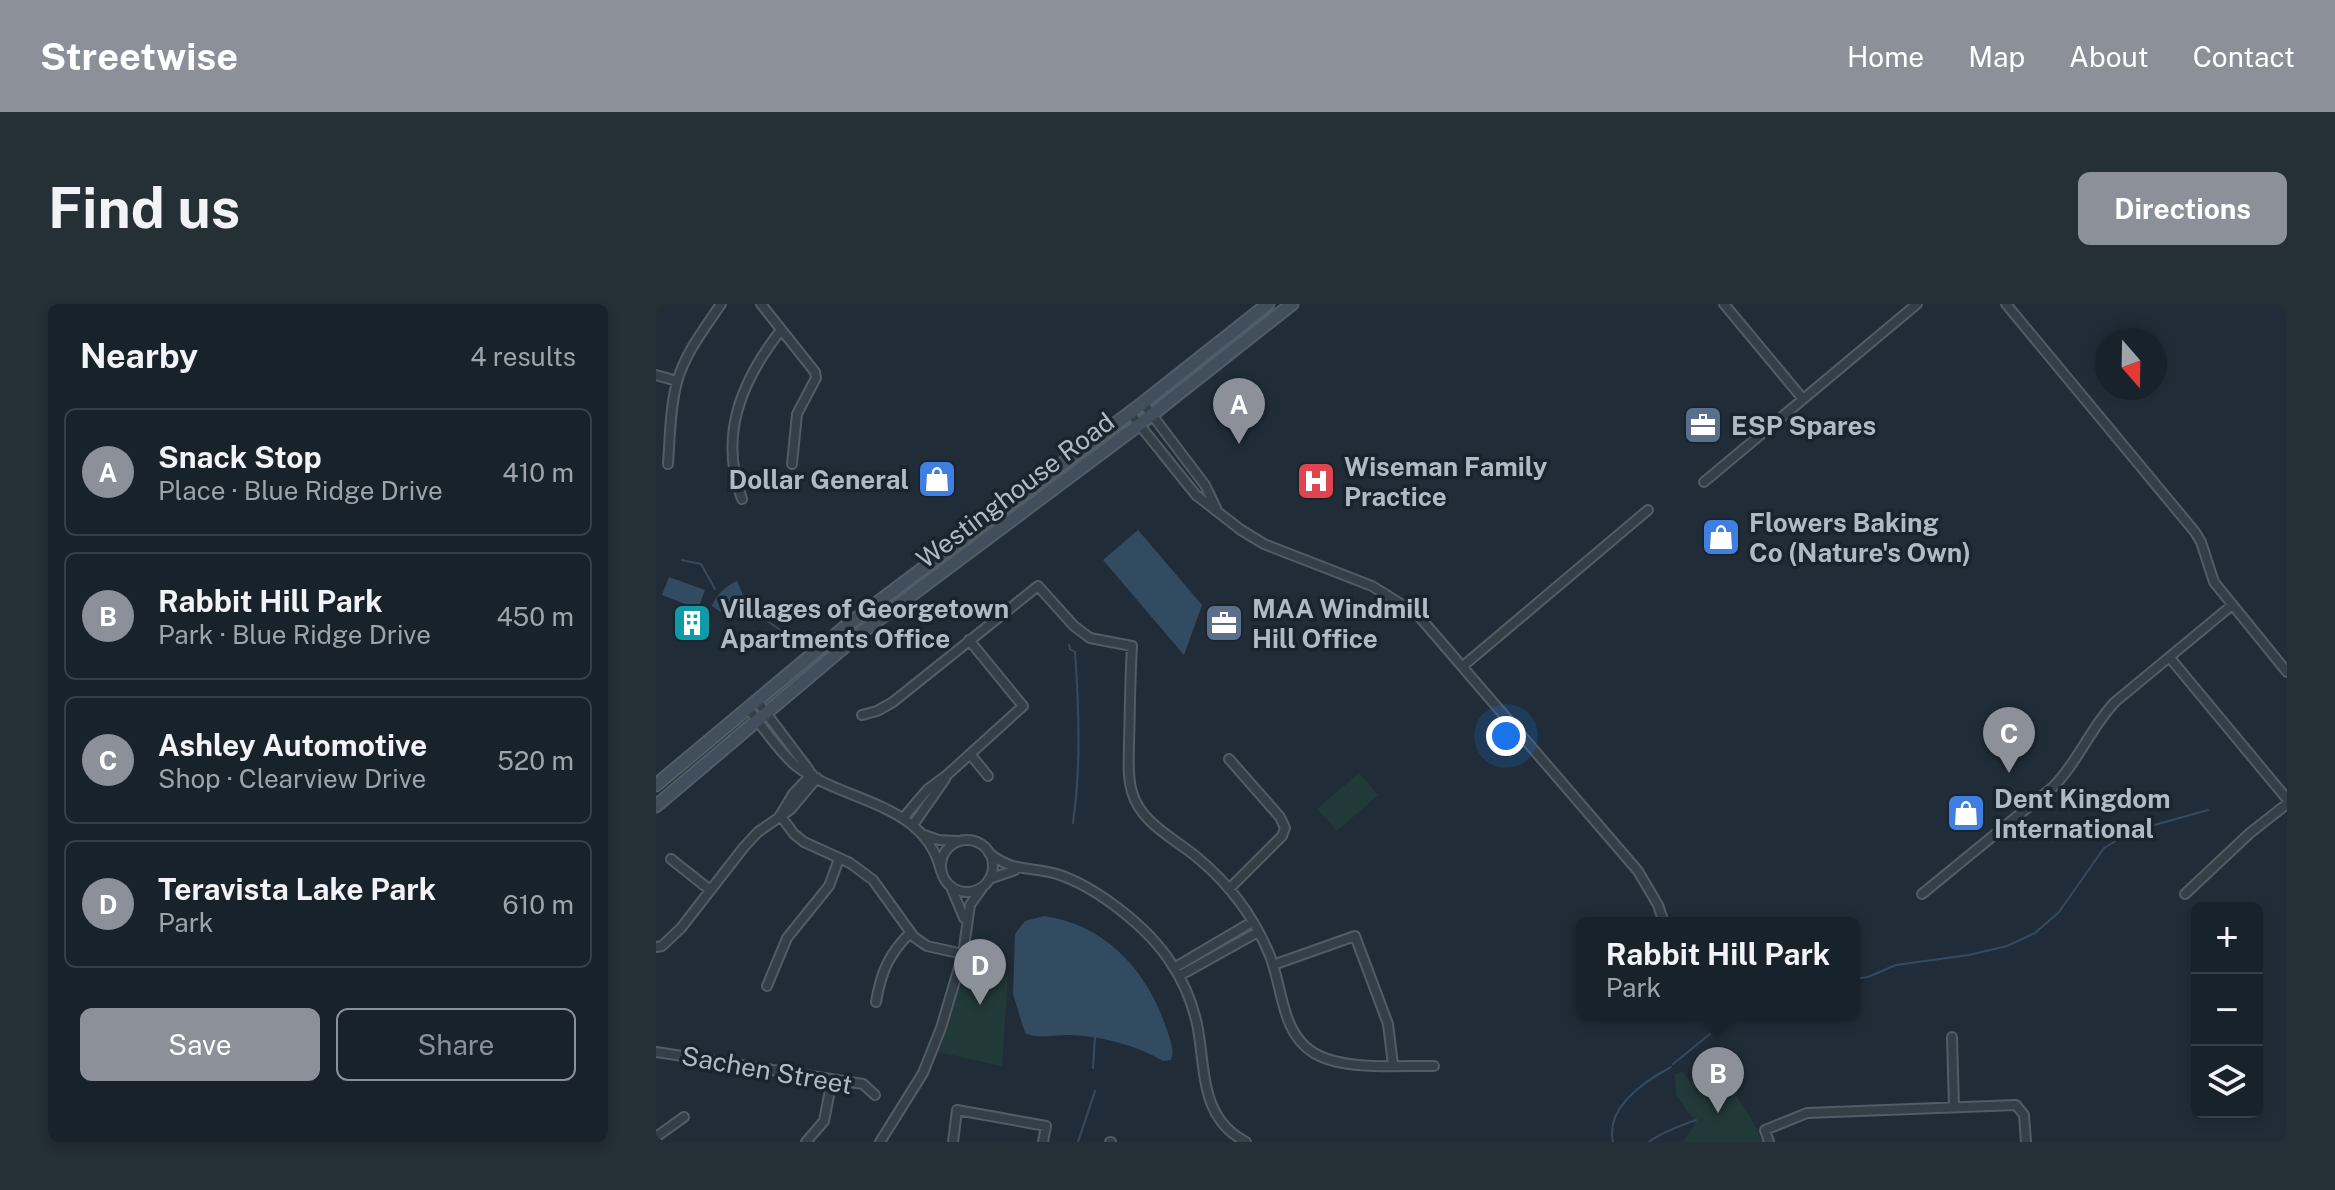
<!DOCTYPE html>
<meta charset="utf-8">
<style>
:root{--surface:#18222a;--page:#252f36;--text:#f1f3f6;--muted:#9fa4a8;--line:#363f47;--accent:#8c9099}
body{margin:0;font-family:"Public Sans",sans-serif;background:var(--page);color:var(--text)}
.controls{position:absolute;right:24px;bottom:24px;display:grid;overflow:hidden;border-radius:12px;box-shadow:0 4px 12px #0003}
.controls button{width:72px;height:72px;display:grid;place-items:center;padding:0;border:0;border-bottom:2px solid var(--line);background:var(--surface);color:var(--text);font:40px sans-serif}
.compass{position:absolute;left:1439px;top:24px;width:72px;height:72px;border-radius:50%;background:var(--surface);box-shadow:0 4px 12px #0003;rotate:160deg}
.you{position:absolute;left:850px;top:432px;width:28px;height:28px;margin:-20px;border:6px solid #fff;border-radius:50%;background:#1a73e8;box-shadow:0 0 0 12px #1a73e833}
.badge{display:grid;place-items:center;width:52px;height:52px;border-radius:50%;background:var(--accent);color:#fff;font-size:26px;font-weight:700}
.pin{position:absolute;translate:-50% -66px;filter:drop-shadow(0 2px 4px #0008)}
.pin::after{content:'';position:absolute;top:42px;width:28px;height:24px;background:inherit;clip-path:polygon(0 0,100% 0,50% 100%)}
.popup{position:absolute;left:920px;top:613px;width:284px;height:104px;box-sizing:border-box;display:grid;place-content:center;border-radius:12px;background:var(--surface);filter:drop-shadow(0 2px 6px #0005);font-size:26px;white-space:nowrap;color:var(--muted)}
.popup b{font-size:30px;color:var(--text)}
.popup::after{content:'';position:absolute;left:50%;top:100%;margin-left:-16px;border:16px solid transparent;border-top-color:var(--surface)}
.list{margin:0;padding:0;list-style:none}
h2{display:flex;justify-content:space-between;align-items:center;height:104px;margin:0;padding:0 32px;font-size:34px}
h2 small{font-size:26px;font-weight:400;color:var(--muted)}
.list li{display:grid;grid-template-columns:52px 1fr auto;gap:24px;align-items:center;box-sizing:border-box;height:128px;margin:0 16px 16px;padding:0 16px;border:2px solid var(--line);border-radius:12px}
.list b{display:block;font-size:30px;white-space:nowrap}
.list p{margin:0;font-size:26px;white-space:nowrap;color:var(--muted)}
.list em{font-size:26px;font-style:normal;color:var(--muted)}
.actions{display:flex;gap:16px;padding:24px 32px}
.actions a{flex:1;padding:18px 0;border:2px solid var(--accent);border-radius:12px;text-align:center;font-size:28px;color:var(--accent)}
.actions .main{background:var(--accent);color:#fff}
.icon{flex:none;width:44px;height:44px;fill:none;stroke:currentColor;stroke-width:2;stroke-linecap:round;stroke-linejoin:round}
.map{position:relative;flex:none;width:1631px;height:838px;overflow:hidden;border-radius:12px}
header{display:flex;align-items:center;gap:48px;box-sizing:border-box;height:112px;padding:0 40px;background:var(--accent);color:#fff}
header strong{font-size:38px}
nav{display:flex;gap:44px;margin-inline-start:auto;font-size:28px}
.intro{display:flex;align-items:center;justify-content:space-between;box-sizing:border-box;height:192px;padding:0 48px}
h1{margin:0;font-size:56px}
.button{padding:20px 36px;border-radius:12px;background:var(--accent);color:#fff;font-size:28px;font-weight:700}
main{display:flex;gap:48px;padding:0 48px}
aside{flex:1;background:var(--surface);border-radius:12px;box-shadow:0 4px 12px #0003}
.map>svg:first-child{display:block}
</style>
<header>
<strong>Streetwise</strong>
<nav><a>Home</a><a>Map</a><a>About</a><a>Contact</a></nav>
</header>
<div class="intro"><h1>Find us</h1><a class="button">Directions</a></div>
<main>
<aside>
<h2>Nearby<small>4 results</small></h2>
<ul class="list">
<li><span class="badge">A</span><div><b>Snack Stop</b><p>Place · Blue Ridge Drive</p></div><em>410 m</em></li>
<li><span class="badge">B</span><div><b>Rabbit Hill Park</b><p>Park · Blue Ridge Drive</p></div><em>450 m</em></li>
<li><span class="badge">C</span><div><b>Ashley Automotive</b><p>Shop · Clearview Drive</p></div><em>520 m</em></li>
<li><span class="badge">D</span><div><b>Teravista Lake Park</b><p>Park</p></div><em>610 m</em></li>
</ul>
<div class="actions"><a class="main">Save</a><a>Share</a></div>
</aside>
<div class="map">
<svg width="1631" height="838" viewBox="0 0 1631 838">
<rect width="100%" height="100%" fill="#202d38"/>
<!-- green -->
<path fill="#223939" d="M 703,469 L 722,491 L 681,527 L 661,505 Z
M 309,661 L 352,672 L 346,762 L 282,748 L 292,723 Z
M 1026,767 L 1034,777 C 1050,777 1061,784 1076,785 L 1097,818 L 1106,838 L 1027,838 L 1040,819 L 1020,791 L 1019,771 Z"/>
<!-- water -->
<path fill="#334b60" d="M 482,226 L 546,301 L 528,351 L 447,256 Z
M 13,273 L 49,286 L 42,305 L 6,291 Z
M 81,277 L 92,303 L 105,312 L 101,317 L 69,311 L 56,302 C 59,292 71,281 81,277 Z
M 388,612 C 451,621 492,668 511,726 C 514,736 519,746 515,756 L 507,757 C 480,741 445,732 414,731 C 399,730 383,736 369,729 L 357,690 L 359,630 L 369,617 Z"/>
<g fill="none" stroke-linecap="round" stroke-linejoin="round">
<!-- stream -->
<path stroke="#334b60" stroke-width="2" d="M 26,256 L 45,260 L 59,285
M 105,313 L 126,327 L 159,329
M 413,341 L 414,345 L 419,348 C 423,405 425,463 417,519
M 1198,675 L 1212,673 L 1240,661 L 1313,651 L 1351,642 L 1379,629 L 1403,608 L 1448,544 L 1477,527 L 1552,506
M 1059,726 L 1073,711
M 1017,760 L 1054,730
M 437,764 L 439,732
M 422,838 L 439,787
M 957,838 C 949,803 989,777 1015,763
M 993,838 C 1004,829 1026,821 1040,816"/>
<!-- street casing -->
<g stroke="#515d66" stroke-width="12">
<path id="street" d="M 105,0 L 159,68 L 160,74 L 141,110 L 136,160
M 1068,0 L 1147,95
M 1350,0 L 1539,228 L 1545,238 L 1558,278 L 1631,368
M 0,71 L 21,77
M 487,99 L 549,181 L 560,204
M 474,109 L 540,191 L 585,226 L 608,240 L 716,282 L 761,310 L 982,567 L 1002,601 L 1008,619
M 12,160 C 14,133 14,104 21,78 C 29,49 49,24 65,0
M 1048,178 L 1261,0
M 86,195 C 62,131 86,76 125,26
M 1514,354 L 1631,495
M 807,362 L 992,206
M 101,397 L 153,466
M 92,404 C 105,421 124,449 140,462 C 189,499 269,498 285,567
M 206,411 L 221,407 L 237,398 L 382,282 L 418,322 L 434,334 L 476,342 C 474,374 474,407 473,439 C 473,455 471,472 476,488 C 485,520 520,535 543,555 C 574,581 599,615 614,652 C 627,685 625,729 658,749 C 688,767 743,761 778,762
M 314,450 L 332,472
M 125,510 L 137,490 L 156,470
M 124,511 L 138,530 L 148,538 L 194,559 L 217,576 L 258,633 L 271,642 L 307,650
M 248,513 L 272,485 L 291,471 L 367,402 L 313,336
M 257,521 L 289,475
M 268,531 L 283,536 L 301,537
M285 562a26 26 0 1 1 52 0a26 26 0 1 1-52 0Z
M 333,549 C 358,569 374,562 401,570 C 441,583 493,624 515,659 C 528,678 536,698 541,720 C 550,764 543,814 590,838
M 15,555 L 54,586
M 333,575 L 359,566
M 295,583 L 308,614
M 573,585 L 626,532 L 629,524 L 624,513 L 573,455
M 1266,590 L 1397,483 C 1422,458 1435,423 1459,398 L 1575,302
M 1529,590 L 1594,529 L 1631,500
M 0,643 L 6,642 L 25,624 L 88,543 L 102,528 L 135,505 L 161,474
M 617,661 L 699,632 L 732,720 L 737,761
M 518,664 L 596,618
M 523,672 L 602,628
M 111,682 L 131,634 L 173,582 L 183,555
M 220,698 C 225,668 233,650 254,629
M 1296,733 L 1298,803
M 0,748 L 207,780 L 219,791
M 0,833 L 28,813
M 150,838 L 168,817 L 176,776
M 224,838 L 267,769 L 285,724 L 307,650 L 314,601 L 326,584
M 297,838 L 301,806 L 390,822 L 387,838
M 454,838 L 455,838
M 1113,838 L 1109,826 L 1151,809 L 1360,801 L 1368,811 L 1370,838"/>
</g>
<!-- secondary casing -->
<g stroke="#515d66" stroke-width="15">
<path id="secondary" d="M 0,481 L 189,323 L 487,99 L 612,0
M 0,502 L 206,328 L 484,120 L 636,0"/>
</g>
<!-- street -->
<use href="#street" stroke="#343f48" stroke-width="8"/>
<!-- secondary -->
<use href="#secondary" stroke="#414e5b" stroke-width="11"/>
</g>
<!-- icons -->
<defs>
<g id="office-square" transform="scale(2)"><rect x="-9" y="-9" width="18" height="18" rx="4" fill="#5c6f8a" stroke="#19242d"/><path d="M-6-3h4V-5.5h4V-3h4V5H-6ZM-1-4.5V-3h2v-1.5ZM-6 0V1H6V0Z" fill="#fff"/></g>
<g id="shop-square" transform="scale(2)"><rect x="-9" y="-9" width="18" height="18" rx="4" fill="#3f7fe0" stroke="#19242d"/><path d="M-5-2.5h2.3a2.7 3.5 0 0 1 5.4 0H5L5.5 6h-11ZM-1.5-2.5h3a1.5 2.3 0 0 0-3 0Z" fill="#fff"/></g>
<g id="hospital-square" transform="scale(2)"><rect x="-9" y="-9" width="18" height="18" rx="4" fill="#e0444e" stroke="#19242d"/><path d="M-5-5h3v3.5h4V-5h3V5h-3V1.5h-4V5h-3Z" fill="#fff"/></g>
<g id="building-square" transform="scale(2)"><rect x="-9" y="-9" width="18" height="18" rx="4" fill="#0f9aa8" stroke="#19242d"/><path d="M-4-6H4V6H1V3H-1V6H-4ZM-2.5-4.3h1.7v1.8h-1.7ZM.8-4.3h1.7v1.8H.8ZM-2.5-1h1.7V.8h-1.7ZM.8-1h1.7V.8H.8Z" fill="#fff"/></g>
</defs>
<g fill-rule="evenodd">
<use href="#office-square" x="1047" y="121"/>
<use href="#shop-square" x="281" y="175"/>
<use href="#hospital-square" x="660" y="177"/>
<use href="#shop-square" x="1065" y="233"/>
<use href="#building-square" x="36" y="319"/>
<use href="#office-square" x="568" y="319"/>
<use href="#shop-square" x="1310" y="509"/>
</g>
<g text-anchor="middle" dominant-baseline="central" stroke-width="7" stroke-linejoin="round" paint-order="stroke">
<!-- poi labels -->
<g font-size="26" font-weight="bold" fill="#aebac5" stroke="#19242d" text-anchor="start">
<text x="1075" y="121">ESP Spares</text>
<text x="688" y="162">Wiseman Family<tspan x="688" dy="30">Practice</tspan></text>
<text x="253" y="175" text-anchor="end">Dollar General</text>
<text x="1093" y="218">Flowers Baking<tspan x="1093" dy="30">Co (Nature's Own)</tspan></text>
<text x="64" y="304">Villages of Georgetown<tspan x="64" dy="30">Apartments Office</tspan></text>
<text x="596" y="304">MAA Windmill<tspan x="596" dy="30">Hill Office</tspan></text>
<text x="1338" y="494">Dent Kingdom<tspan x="1338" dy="30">International</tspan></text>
</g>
<!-- street labels -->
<g font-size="26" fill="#aebac5" stroke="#19242d">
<text transform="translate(359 186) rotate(-37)">Westinghouse Road</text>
<text transform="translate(111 766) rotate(10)">Sachen Street</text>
</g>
</g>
</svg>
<div class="controls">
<button>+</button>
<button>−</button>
<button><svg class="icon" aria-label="layers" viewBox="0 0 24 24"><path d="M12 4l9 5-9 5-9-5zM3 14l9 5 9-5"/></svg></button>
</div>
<svg class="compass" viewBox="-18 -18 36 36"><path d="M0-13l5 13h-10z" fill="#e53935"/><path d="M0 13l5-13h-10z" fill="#9fa4a8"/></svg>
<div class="you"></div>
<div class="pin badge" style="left:583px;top:140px">A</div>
<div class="pin badge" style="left:1062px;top:809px">B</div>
<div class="popup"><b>Rabbit Hill Park</b>Park</div>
<div class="pin badge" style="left:1353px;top:469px">C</div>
<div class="pin badge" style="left:324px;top:701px">D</div>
</div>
</main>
